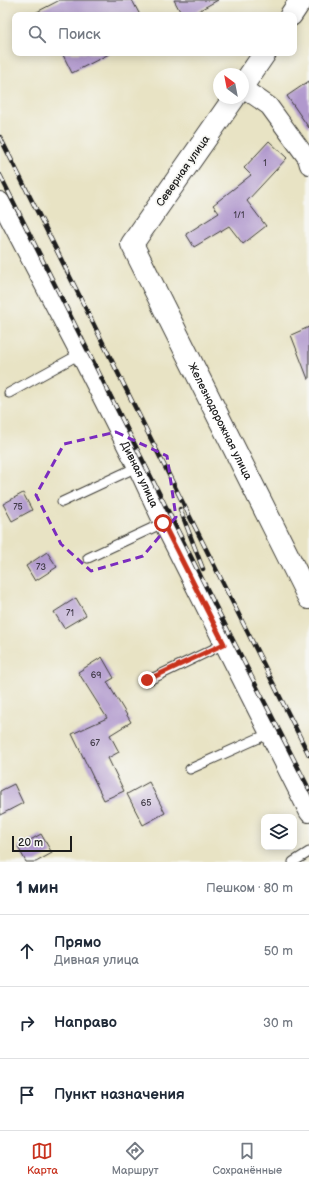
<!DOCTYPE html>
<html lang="ru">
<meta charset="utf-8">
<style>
:root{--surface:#fff;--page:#f2f2f3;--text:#1f2937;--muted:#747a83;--line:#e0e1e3;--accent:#c8321e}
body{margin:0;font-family:"Balsamiq Sans",sans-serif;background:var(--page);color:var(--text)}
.controls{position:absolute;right:12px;bottom:12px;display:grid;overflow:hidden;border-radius:8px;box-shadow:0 2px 10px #0003}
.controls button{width:36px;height:36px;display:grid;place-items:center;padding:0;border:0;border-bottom:1px solid var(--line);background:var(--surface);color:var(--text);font:20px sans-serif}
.compass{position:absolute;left:213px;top:68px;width:36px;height:36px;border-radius:50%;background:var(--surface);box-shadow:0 2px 10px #0003;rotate:328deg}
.scale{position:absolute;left:12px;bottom:10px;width:60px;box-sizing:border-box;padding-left:4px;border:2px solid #1c1c1c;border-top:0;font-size:11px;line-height:14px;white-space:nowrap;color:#1c1c1c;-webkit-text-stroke:3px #f6f6f2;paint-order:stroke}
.stop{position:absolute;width:12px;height:12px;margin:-9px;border:3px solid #c8321e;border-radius:50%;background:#fff}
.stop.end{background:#c8321e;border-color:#fff;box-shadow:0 1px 4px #0008}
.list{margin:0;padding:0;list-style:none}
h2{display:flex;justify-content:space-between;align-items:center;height:52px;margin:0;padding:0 16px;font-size:17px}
h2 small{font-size:13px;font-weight:400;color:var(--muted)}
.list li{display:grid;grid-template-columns:26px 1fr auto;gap:12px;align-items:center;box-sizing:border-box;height:72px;padding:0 16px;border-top:1px solid var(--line)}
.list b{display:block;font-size:15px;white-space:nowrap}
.list p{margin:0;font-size:13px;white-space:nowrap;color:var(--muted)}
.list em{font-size:13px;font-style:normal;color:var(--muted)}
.icon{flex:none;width:22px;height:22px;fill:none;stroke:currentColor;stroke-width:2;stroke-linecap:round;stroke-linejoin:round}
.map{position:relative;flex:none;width:309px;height:862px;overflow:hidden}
.search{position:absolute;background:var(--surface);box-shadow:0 2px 10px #0003;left:12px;right:12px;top:12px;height:44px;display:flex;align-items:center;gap:10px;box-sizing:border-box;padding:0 14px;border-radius:8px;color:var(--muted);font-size:15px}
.sheet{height:268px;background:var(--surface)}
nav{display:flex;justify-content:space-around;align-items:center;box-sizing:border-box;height:56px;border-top:1px solid var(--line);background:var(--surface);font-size:11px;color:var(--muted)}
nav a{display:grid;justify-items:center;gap:2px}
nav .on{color:var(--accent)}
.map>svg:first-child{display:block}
</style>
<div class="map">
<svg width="309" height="862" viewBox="0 0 309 862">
<rect width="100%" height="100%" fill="#f6f6f2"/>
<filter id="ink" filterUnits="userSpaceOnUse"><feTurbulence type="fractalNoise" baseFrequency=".025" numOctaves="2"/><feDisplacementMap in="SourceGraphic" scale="8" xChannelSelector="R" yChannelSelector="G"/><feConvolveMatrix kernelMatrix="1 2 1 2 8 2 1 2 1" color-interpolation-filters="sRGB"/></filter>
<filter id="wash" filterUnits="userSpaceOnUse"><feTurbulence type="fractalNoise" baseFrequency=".012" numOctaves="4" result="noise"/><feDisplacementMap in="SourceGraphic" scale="16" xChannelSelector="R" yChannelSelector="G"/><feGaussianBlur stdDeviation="0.9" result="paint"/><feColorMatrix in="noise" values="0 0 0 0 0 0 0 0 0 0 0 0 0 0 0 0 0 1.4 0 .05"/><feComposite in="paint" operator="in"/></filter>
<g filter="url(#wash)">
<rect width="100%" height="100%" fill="#e8e3c4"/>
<g id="blocks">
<!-- building -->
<path fill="#b199cd" d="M 60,0 L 132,0 L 140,15 L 31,15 Z
M 174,0 L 218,0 L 191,15 L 182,15 Z
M 62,53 L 111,53 L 72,73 Z
M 309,81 L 309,128 L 287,96 Z
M 269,141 L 287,158 L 247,201 L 266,226 L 243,244 L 229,226 L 194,247 L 186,234 L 219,213 L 213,205 L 251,175 L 244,168 Z
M 309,327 L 309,379 L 308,379 L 291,335 Z
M 23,493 L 32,510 L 12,521 L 3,504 Z
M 47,552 L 57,567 L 35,581 L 26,566 Z
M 76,598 L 86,615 L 64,628 L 54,612 Z
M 102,657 L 114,678 L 107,682 L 131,722 L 110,735 L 119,752 L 108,758 L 124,791 L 104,800 L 72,734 L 107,718 L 78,672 Z
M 149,782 L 165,813 L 143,825 L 127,794 Z
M 14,784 L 23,803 L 0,815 L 0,791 Z
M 41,834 L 52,853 L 36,862 L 26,862 L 18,847 Z"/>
</g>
</g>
<g filter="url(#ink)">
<use href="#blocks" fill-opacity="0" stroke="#3b3a35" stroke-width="1"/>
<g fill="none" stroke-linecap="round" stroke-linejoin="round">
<!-- service casing -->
<g stroke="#3b3a35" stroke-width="11">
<path id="service" d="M 9,393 L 80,354
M 62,502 L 137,467
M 88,558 L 163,523
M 147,681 L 224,644
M 190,769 L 270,733
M 293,862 L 309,852"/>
</g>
<!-- minor casing -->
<g stroke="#3b3a35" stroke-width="20">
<g id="minor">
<path d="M 243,88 L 269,106 L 307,158 L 309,165"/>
<path id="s1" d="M 0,201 L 80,354 L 137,467 L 163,523 L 309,813"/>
</g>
</g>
<!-- tertiary casing -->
<g stroke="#3b3a35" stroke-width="24">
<g id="tertiary">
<path d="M 291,15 L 301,0"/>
<path d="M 243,85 L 265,53"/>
<path id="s2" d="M 234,98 L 132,244 L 309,598"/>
</g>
</g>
<!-- service -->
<use href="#service" stroke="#fff" stroke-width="9"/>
<!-- minor -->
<use href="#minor" stroke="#fff" stroke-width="18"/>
<!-- tertiary -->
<use href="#tertiary" stroke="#fff" stroke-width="22"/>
<!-- rail casing -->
<g stroke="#1c1c1c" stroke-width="4.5">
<path id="rail" d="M 0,137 L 309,755
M 0,175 L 217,609 L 309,789
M 180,509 L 203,569"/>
</g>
<!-- rail -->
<use href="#rail" stroke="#f6f6f2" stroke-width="3" stroke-dasharray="9" stroke-linecap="butt"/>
</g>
</g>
<g fill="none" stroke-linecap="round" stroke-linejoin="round" filter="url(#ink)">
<!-- route -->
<path stroke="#c8321e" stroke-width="5" d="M 147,680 L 224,644 L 163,523"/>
</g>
<!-- marked area -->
<path fill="none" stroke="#7b2cbf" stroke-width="3" stroke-dasharray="8 5" stroke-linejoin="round" d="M 116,432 L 167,456 L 176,517 L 143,556 L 91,571 L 61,544 L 36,495 L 64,444 Z"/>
<g text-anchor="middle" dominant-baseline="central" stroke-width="3.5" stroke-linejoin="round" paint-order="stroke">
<!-- number labels -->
<g font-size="9" fill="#413b48">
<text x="265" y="163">1</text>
<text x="239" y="215">1/1</text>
<text x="18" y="507">75</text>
<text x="41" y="567">73</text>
<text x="70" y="613">71</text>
<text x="96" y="675">69</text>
<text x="95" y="743">67</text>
<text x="146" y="803">65</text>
</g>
<!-- street labels -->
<g font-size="11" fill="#1c1c1c" stroke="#f6f6f2">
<text transform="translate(183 171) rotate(-55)">Северная улица</text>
<text stroke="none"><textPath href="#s2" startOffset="376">Железнодорожная улица</textPath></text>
<text stroke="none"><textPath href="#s1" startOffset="307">Дивная улица</textPath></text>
</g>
</g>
</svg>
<div class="controls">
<button><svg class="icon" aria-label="layers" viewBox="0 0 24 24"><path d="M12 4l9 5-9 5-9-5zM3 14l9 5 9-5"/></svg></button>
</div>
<svg class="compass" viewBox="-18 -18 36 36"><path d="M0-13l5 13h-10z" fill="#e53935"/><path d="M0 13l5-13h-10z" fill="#747a83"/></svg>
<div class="scale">20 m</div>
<div class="stop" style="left:163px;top:523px"></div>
<div class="stop end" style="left:147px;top:680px"></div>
<div class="search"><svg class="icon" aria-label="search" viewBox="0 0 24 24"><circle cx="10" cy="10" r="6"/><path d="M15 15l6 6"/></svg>Поиск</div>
</div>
<section class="sheet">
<h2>1 мин<small>Пешком · 80 m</small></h2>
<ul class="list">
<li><svg class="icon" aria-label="ahead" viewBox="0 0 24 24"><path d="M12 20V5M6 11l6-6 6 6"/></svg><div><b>Прямо</b><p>Дивная улица</p></div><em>50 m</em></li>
<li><svg class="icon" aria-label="right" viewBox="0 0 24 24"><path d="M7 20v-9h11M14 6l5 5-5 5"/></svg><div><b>Направо</b></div><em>30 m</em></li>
<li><svg class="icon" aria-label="arrive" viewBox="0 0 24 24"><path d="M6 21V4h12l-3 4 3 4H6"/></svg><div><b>Пункт назначения</b></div></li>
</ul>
</section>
<nav>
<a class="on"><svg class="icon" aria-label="map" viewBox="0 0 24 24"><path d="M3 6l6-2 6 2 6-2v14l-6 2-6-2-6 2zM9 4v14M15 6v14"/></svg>Карта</a>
<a><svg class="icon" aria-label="directions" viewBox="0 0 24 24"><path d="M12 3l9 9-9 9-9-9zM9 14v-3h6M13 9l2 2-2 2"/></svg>Маршрут</a>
<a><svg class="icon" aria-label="saved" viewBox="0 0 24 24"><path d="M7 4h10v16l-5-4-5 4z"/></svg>Сохранённые</a>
</nav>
